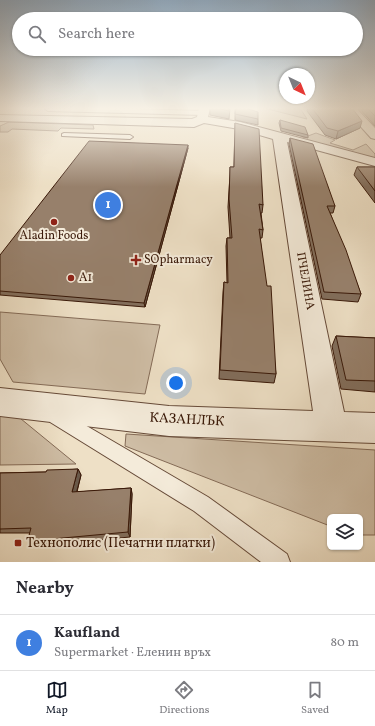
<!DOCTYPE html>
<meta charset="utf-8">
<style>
:root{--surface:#fff;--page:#f7f7f7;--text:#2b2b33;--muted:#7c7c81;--line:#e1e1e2;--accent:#111827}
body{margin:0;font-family:Vollkorn,serif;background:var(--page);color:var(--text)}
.controls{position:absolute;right:12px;bottom:12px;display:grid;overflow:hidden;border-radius:6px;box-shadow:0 1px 3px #0004}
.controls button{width:36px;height:36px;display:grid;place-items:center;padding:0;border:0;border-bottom:1px solid var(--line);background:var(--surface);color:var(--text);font:20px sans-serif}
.compass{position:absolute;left:279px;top:68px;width:36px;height:36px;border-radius:50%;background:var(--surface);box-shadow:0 1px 3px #0004;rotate:137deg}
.you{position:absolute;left:176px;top:383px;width:14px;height:14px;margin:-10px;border:3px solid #fff;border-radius:50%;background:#1a73e8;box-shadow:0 0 0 6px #1a73e833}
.badge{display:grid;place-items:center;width:26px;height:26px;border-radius:50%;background:var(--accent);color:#fff;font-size:13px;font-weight:700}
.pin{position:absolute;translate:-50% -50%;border:2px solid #fff;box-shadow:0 1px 4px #0006}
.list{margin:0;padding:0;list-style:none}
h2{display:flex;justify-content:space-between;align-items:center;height:52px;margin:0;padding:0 16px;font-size:17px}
h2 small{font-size:13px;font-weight:400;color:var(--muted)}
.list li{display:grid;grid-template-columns:26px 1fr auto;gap:12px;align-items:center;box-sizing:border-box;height:56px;padding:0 16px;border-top:1px solid var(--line)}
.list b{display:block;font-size:15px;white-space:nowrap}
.list p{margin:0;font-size:13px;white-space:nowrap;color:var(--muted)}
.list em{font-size:13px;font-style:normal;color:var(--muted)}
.icon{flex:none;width:22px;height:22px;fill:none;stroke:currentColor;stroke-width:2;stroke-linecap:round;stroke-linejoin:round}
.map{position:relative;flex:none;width:375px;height:562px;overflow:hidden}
.search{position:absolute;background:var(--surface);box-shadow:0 1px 3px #0004;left:12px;right:12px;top:12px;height:44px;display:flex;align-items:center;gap:10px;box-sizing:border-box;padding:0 14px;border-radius:22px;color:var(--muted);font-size:15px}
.sheet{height:108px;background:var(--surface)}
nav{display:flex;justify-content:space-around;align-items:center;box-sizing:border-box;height:56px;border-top:1px solid var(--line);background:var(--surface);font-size:11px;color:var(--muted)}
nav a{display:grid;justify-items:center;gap:2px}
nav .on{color:var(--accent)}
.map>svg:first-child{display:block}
</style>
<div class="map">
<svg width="375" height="562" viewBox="0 0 375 562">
<rect width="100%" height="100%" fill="#eee0c6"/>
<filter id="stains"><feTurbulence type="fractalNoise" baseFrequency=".005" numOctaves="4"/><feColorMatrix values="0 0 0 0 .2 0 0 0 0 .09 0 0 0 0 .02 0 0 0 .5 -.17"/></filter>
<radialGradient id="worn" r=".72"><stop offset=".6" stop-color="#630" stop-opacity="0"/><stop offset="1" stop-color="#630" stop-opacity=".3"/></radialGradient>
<!-- green -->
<path fill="#cfbea6" stroke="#846b57" d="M 264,108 L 300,108 L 307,119 Z
M 9,122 L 93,125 L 94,129 L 61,128 L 58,131 L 12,129 L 8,132 L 0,132 L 0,126 Z
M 316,133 L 335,140 L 330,143 L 353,150 L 366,144 L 375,154 L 375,160 L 300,139 Z
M 0,312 L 160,325 L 145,394 L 13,382 L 0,359 Z
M 0,414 L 15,414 L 76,464 L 0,465 Z
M 126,434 L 375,450 L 375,535 L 360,535 L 360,517 L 330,517 L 330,526 L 125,446 Z"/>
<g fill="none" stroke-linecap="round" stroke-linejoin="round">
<!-- lane casing -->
<g stroke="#664a38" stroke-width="2">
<path id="lane" d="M 98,108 L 204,111 L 207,113 L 204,115 L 48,111 L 45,109 Z
M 64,133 L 130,135 L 133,137 L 130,139 L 62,136 L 62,134 Z
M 56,408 L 208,497 L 287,554 L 290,562 L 261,562 L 194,511 L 50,422 L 48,416 L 50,410 Z"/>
</g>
<!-- street casing -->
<g stroke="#664a38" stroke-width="2">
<path id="street" d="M 199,108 L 210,108 L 208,117 L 240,122 L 375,158 L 375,166 L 287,142 L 344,412 L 375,413 L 375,443 L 169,436 L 0,416 L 0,388 L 169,406 L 313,411 L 273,139 L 239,129 L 204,123 L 194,127 L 0,121 L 0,115 L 192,119 L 197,117 Z
M 344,108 L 356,108 L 375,128 L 375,139 L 371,138 Z"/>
</g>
<!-- lane -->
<use href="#lane" fill="#f4ebda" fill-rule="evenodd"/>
<!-- street -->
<use href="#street" fill="#f4ebda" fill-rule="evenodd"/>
</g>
<!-- wall -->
<path fill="#826e5c" stroke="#391808" d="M 210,108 L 230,108 L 229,119 L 210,115 Z
M 235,108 L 258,119 L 258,125 L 235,120 Z
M 308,108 L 352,108 L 360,128 L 336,139 L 325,135 L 307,111 Z
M 359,108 L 375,108 L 375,126 Z
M 280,120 L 308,135 L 308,138 L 281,131 L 279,123 Z
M 235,123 L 263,205 L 262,213 L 261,213 L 263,230 L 262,238 L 260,238 L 276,374 L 274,383 L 219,379 L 223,292 L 224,282 L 227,283 L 226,246 L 227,238 L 230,238 L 228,207 L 230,175 L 230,167 L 234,167 Z
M 290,138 L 335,206 L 333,213 L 330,213 L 361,294 L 358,302 L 322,299 L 289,144 Z
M 188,148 L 145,307 L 0,295 L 0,255 Z
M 357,167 L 375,167 L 375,203 L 354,175 Z
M 336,336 L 375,338 L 375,392 L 341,389 L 332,346 Z
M 78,469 L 81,475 L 77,492 L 131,488 L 132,494 L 130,537 L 56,544 L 33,543 L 28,539 L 30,533 L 0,533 L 0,473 L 46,472 Z"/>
<!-- shaded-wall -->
<path fill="#6a5a4b" stroke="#391808" d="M 362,121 L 360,128 L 336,139 L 338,131 Z
M 188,145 L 188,148 L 145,307 L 144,303 Z
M 78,469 L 81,475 L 75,498 L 72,492 Z
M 131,488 L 132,494 L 130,537 L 128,532 Z"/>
<!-- building -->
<path fill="#97806b" stroke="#391808" d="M 217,108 L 229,108 L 229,111 Z
M 236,108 L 245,108 L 258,112 L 258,119 L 235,114 Z
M 312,108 L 352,108 L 362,121 L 338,131 L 327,128 Z
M 367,108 L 375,108 L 375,116 Z
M 280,120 L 305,127 L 308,135 L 281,128 Z
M 235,123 L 259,129 L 263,205 L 259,204 L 263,230 L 259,229 L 267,286 L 271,286 L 276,374 L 220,370 L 224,282 L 228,283 L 227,238 L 232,238 L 229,199 L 230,167 L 234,167 Z
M 290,138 L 313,144 L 335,206 L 327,206 L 346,250 L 361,294 L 324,292 Z
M 89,141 L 188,145 L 144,303 L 0,291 L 0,255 Z
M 357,167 L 375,167 L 375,191 Z
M 336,336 L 375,338 L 375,381 L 346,380 Z
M 78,469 L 72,492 L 131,488 L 128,532 L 52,539 L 28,539 L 31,528 L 0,529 L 0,473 L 46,472 L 47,470 Z"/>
<!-- sky -->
<linearGradient id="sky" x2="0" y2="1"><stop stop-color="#91aac0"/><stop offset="0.58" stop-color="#f7f1e5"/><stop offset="1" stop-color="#f7f1e5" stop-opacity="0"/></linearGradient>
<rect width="375" height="187" fill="url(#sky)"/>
<!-- markers -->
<g fill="#8f2418" stroke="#f4ebda" stroke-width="1.5">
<circle cx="54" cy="222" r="4"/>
<path d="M134 254h4v4h4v4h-4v4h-4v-4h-4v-4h4z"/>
<circle cx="71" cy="278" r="4"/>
<rect x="14" y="539" width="8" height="8" rx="2"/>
</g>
<g text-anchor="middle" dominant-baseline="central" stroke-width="4" stroke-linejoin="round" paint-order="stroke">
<!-- poi labels -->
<g font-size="12" fill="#391808" stroke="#f4ebda" text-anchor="start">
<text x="54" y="236" text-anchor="middle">Aladin Foods</text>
<text x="144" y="260">SOpharmacy</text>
<text x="79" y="278">A1</text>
</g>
<!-- street labels -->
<g font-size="12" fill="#391808" stroke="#f4ebda">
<text transform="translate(305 281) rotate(80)">ПЧЕЛИНА</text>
</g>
<!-- near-street labels -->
<g font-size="14" fill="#391808" stroke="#f4ebda">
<text transform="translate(187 420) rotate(3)">КАЗАНЛЪК</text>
</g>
<!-- near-poi labels -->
<g font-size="14" fill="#391808" stroke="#f4ebda" text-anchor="start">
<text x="26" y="543">Технополис (Печатни платки)</text>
</g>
</g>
<rect width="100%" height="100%" filter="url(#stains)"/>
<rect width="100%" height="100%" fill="url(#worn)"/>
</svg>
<div class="controls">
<button><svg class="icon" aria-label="layers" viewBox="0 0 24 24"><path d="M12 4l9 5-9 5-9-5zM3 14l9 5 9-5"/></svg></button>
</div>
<svg class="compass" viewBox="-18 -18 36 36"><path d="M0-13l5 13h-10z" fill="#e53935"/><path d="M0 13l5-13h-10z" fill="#7c7c81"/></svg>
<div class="you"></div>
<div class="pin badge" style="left:108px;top:205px;background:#3f7fe0">1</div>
<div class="search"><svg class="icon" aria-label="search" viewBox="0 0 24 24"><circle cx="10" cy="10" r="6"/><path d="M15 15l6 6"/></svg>Search here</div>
</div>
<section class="sheet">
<h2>Nearby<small></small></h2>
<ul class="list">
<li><span class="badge" style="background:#3f7fe0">1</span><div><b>Kaufland</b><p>Supermarket · Еленин връх</p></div><em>80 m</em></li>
</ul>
</section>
<nav>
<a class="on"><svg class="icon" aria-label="map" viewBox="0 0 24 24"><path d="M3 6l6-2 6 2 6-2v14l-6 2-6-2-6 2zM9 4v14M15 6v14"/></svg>Map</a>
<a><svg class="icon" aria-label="directions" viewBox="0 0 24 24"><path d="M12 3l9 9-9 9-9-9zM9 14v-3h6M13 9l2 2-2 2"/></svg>Directions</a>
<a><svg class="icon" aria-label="saved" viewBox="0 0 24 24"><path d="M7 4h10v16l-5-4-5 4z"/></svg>Saved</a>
</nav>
